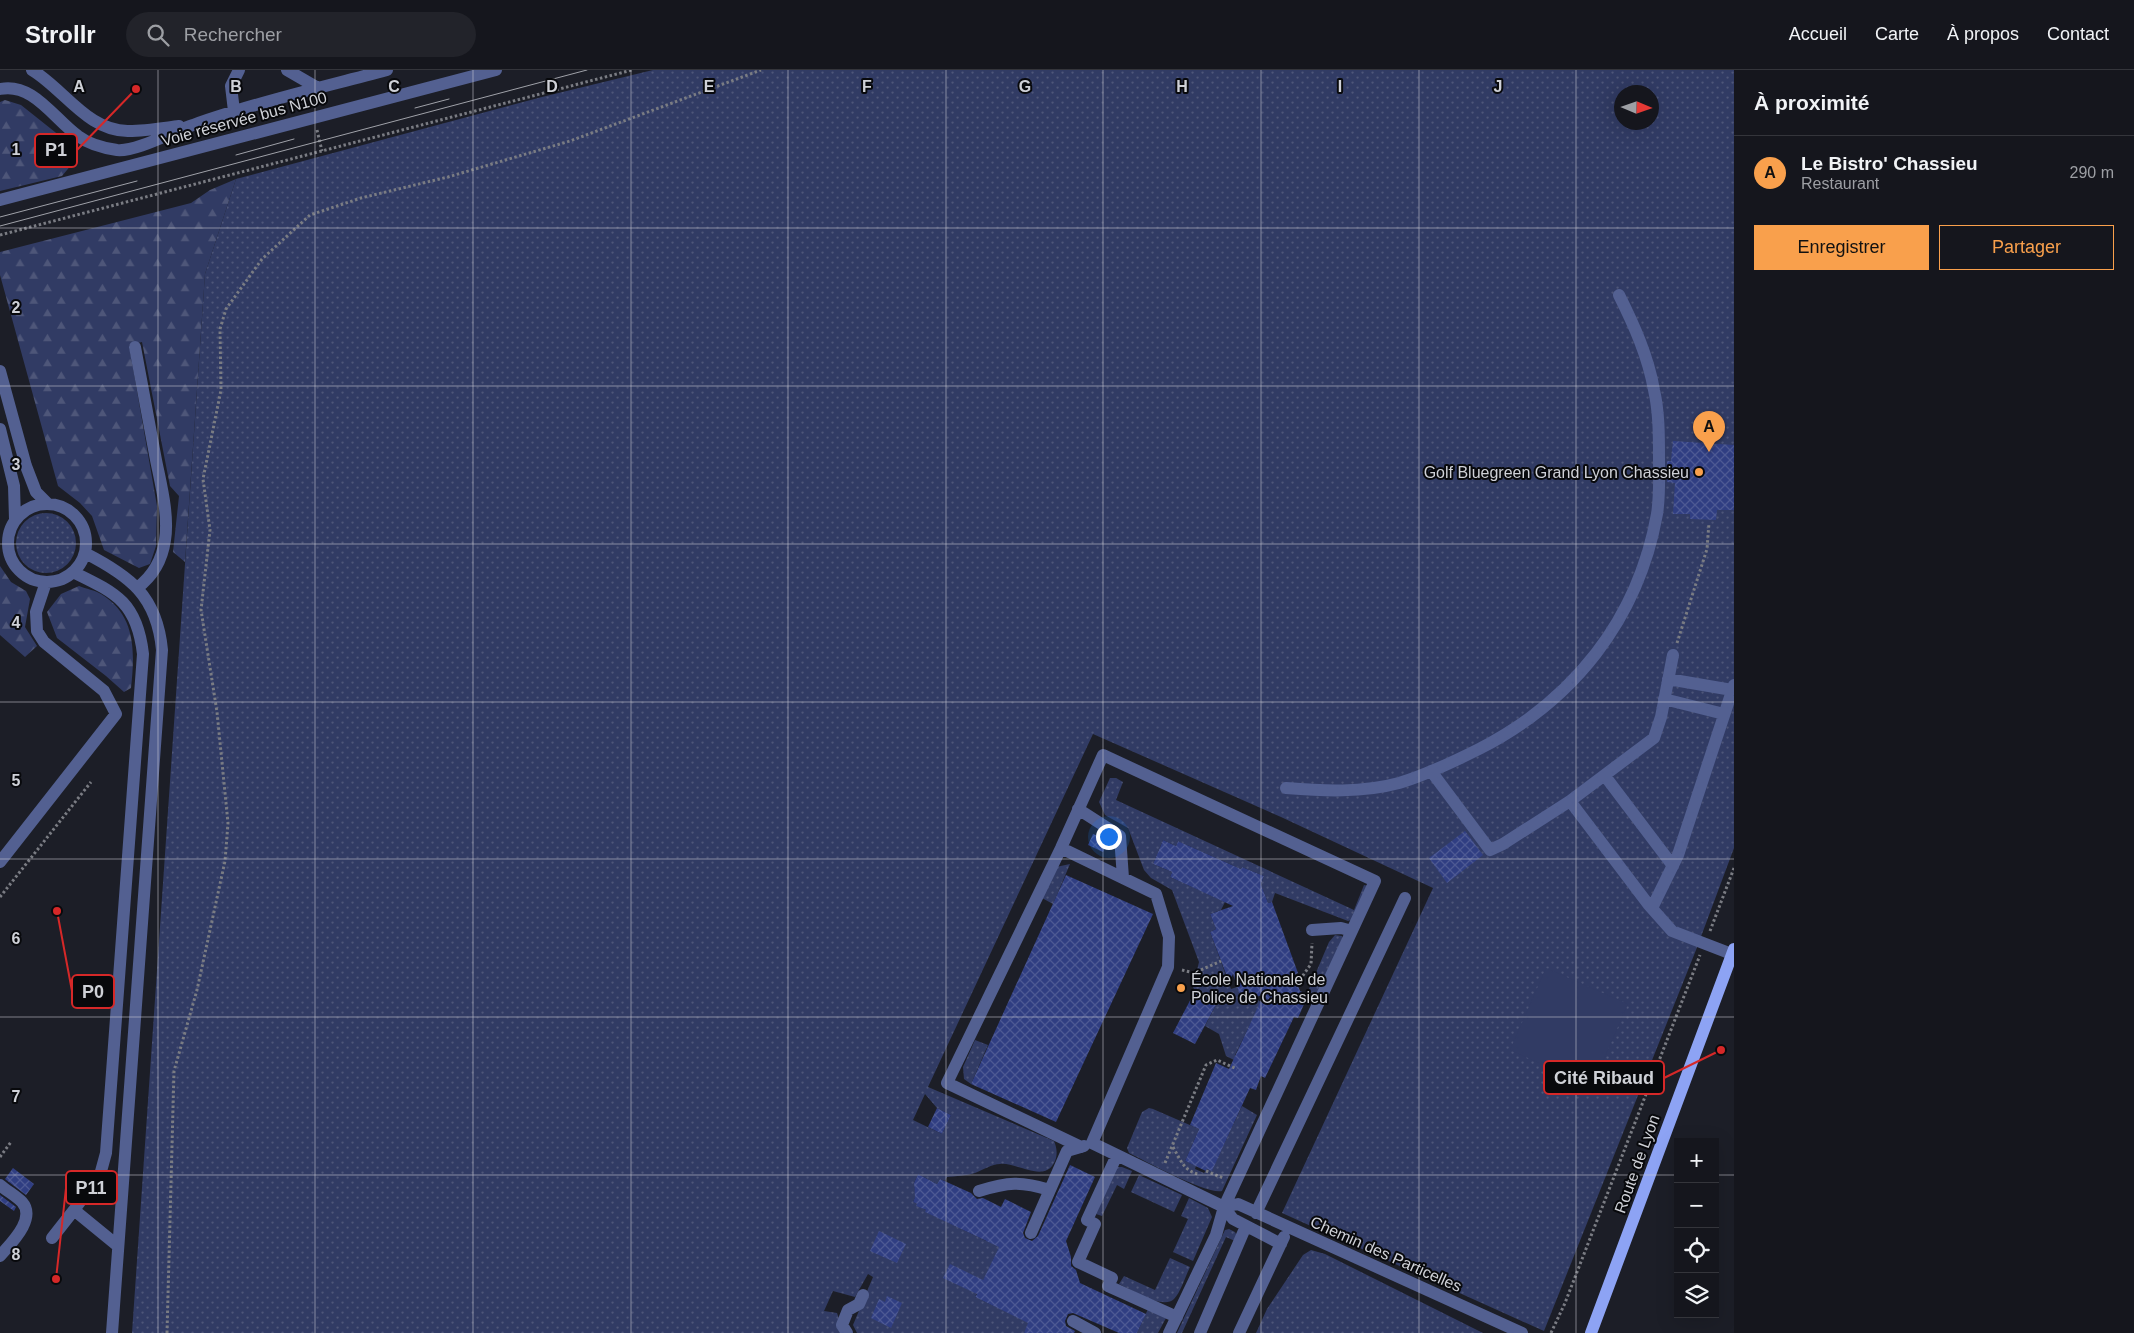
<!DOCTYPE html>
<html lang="fr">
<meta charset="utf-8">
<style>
:root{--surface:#15161d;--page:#22232a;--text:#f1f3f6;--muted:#9d9fa4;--line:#34353b;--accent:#f9a04c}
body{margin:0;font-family:Arial,sans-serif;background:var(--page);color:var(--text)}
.controls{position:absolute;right:15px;bottom:15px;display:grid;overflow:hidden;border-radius:0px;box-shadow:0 5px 20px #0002}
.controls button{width:45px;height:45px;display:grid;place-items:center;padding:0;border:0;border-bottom:1px solid var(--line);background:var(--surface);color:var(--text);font:25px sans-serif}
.compass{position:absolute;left:1614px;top:15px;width:45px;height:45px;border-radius:50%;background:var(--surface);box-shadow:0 5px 20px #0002;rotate:92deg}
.you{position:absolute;left:1108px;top:766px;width:18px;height:18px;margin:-12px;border:4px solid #fff;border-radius:50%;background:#1a73e8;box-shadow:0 0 0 8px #1a73e833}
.badge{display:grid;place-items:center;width:32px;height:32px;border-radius:50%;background:var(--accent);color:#111;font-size:16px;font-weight:700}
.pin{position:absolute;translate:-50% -41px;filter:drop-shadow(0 1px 2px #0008)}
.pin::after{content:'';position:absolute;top:26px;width:18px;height:15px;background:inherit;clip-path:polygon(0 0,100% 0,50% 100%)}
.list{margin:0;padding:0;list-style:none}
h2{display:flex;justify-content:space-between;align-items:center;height:65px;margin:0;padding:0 20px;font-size:21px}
h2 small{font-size:16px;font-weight:400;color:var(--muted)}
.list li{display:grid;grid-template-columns:32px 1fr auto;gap:15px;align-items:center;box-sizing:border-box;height:75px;padding:0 20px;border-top:1px solid var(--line)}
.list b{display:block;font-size:19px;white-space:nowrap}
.list p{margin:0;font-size:16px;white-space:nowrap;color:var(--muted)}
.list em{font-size:16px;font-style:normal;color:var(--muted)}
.actions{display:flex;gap:10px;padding:15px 20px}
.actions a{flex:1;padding:11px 0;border:1px solid var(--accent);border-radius:0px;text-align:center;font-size:18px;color:var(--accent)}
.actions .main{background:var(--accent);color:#111}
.icon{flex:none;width:28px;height:28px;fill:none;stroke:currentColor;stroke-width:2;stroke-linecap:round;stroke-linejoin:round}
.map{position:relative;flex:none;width:1734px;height:1263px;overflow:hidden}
header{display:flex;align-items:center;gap:30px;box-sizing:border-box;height:70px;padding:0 25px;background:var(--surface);border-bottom:1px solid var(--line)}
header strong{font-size:24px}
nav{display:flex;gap:28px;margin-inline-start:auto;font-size:18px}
.search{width:350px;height:45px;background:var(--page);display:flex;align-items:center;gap:12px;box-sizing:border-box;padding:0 18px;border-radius:28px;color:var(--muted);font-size:19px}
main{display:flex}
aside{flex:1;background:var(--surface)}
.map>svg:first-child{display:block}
</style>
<header>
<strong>Strollr</strong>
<div class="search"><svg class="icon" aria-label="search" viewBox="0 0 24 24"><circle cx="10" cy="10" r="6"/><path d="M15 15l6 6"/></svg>Rechercher</div>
<nav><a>Accueil</a><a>Carte</a><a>À propos</a><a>Contact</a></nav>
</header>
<main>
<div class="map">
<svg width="1734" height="1263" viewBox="0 0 1734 1263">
<defs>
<pattern id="grass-dots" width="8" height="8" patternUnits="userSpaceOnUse" patternTransform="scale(1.25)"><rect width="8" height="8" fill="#313b64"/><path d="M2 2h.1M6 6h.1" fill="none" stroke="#4e5679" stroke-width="1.8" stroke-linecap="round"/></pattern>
<pattern id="forest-firs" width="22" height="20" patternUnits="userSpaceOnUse" patternTransform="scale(1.25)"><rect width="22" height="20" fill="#313b64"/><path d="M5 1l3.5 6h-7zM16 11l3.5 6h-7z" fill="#4e5679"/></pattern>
<pattern id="building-cross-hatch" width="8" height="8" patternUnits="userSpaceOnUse" patternTransform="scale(1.25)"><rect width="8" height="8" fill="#303e82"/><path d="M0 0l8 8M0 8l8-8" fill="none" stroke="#4d5993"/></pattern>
</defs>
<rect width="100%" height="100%" fill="#1c1e27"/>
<!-- grass -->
<path fill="url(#grass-dots)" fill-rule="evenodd" d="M 653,0 L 1734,0 L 1734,778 L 1696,880 L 1544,1261 L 1282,1143 L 1433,818 L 1281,747 L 1093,664 L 928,1017 L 1054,1071 C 1057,1078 1058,1086 1054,1093 C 1043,1113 1017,1092 1000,1094 C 992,1094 983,1100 975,1103 C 966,1106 956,1106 947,1107 L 945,1111 L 940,1109 L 937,1114 L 918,1104 L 914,1113 L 915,1122 L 917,1123 L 913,1132 L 917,1134 L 917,1136 L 926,1140 L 926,1142 L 986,1171 L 1006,1163 L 975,1227 L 1042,1259 L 1027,1258 L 1024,1263 L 857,1263 L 853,1255 L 873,1207 L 868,1204 L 855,1227 L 833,1221 L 824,1241 L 837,1243 L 844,1263 L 132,1263 L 205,204 L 236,109 L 542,27 ZM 1622,22 L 1652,22 L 1652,52 L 1622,52 ZM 925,1024 L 937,1038 L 951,1045 L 942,1064 L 913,1050 Z
M16 473a30 30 0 1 1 60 0a30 30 0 1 1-60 0Z
M 1110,708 L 1116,708 L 1123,712 L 1116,730 L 1354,840 L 1364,815 L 1369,816 L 1352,850 L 1348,851 L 1275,823 L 1272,832 L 1268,833 L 1261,814 L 1264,806 L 1242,797 L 1241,799 L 1178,771 L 1176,776 L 1163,770 L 1153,794 L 1172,802 L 1170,807 L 1225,832 L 1221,840 L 1210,844 L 1216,859 L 1210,862 L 1231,919 L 1237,917 L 1242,933 L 1254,928 L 1261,932 L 1235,985 L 1236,991 L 1226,986 L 1219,964 L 1205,956 L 1217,933 L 1195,921 L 1193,917 L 1199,892 L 1172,820 L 1151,808 L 1144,800 L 1128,758 L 1105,745 L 1099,732 Z
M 1070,794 L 1053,834 L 1042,828 L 1056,797 Z
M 1335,865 L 1342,866 L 1342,869 L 1314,934 L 1309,919 L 1329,872 Z
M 975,970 L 988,975 L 971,1014 L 964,1009 L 963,997 Z
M 1242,1036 L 1257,1045 L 1222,1121 C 1208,1125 1145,1091 1129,1083 L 1127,1078 L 1142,1042 L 1149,1038 L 1153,1039 L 1199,1059 L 1185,1091 L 1196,1096 L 1195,1099 L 1204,1103 L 1207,1099 L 1212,1100 Z
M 1116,1097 L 1122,1097 L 1132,1101 L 1124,1119 L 1117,1115 L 1102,1146 L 1096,1144 Z
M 1139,1105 L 1182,1125 L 1174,1142 L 1131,1122 Z
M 1189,1128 L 1208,1138 L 1212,1147 L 1193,1191 L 1173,1182 L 1188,1149 L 1181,1146 Z
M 1229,1159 L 1235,1162 L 1237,1166 L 1235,1171 L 1226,1167 L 1182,1263 L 1177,1263 L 1225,1160 Z
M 1311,1180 L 1325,1184 L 1483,1263 L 1256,1263 L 1267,1239 L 1303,1185 Z
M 1170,1188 L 1190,1197 C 1185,1207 1181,1222 1174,1229 C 1163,1240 1132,1220 1119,1214 L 1124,1206 L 1155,1220 Z
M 1148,1239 L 1166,1248 L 1158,1263 L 1137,1263 Z"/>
<!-- forest -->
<path fill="url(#forest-firs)" d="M 5,30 L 21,35 L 65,70 L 71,80 L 72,94 L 62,106 L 0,121 L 0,32 Z
M 236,109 L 205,204 L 185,492 L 173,482 L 179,426 L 170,416 L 142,272 L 129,275 L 157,436 L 156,476 L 150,494 L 139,498 L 104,480 L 92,446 L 80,433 L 58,416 L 0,205 L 0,182 L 191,133 L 210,120 Z
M 0,496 L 11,512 L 26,521 L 30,529 L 25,557 L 37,576 L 25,587 L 0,565 Z
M 79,516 C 86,519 95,520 101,524 C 136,545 135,582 131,618 L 124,622 L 106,606 L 57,568 L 47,542 L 61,524 Z"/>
<!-- pitch -->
<path fill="#313b64" d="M 1546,898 L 1628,934 L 1592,1016 L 1510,980 Z"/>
<!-- building -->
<path fill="url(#building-cross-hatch)" d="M 1673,371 L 1734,375 L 1734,440 L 1717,440 L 1716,450 L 1690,449 L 1690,444 L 1673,444 L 1675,413 L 1667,412 L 1667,391 L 1671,391 Z
M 1465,761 L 1483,785 L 1447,813 L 1429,788 Z
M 1093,764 L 1109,770 L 1103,782 L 1088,775 Z
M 1163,770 L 1176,776 L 1178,771 L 1241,799 L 1242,797 L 1264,806 L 1261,814 L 1268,833 L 1272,832 L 1298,903 L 1294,905 L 1300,921 L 1308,925 L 1298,948 L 1294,947 L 1265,1008 L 1261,1006 L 1256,1020 L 1250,1018 L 1212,1101 L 1207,1099 L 1206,1101 L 1185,1091 L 1199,1059 L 1190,1055 L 1216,993 L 1229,999 L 1264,924 L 1242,933 L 1233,904 L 1229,912 L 1210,862 L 1216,859 L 1210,844 L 1233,836 L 1170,807 L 1172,802 L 1153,794 Z
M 1066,805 L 1153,844 L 1056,1052 L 971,1014 Z
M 1195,921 L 1217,933 L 1195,974 L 1173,963 Z
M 937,1038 L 951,1045 L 942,1064 L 928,1057 Z
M 1070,1095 L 1095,1107 L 1066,1171 L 1071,1187 L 1071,1196 L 1076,1200 L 1080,1213 L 1146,1244 L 1137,1263 L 1119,1263 L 1073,1243 L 1068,1244 L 1065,1251 L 1066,1256 L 1075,1261 L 1074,1263 L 1024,1263 L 1028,1253 L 975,1227 L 977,1224 L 943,1208 L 950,1194 L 983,1210 L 999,1177 L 925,1142 L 926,1140 L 916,1136 L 917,1134 L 913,1132 L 915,1127 L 914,1113 L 918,1104 L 937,1114 L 940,1109 L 971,1123 L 977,1129 L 983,1128 L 1001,1137 L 1005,1129 L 1031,1142 L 1023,1163 L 1025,1168 L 1032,1171 L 1038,1166 Z
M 13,1098 L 34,1114 L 26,1125 L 5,1109 Z
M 0,1125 L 16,1137 L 14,1141 L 0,1131 Z
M 879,1161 L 906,1174 L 897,1193 L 870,1181 Z
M 887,1226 L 902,1233 L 891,1258 L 871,1248 L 879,1229 L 885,1232 Z"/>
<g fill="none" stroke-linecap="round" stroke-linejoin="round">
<!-- path -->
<path stroke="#7a7c83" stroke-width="3" stroke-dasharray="2.5 2.5" stroke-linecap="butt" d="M 317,60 L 322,81
M 0,165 L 632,0
M 1677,573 L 1707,479 L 1709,453
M 0,827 L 91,712
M 1710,861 L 1734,798
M 1182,900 L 1194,903 L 1221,891
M 1297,914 L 1311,894 L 1312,873
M 1173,1077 C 1180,1089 1184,1101 1198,1104
M 0,1087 L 11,1072
M 1165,1093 L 1206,995 L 1217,990 L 1237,999
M 1206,1101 L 1223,1108
M 167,1263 L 174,1001 L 197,920 L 225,791 L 228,753 L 217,642 L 201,540 L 210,460 L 203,409 L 221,320 L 220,259 L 226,239 L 262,189 L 310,145 L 361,128 L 448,107 L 570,71 L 761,0
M 1551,1263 L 1565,1233 L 1700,885"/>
<!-- minor -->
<path stroke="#536091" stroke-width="12" d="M 32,0 C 64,19 88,62 129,61 C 145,61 163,58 179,56
M 287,0 L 318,18
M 0,19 C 33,12 54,49 78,66 C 90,75 103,78 117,80 C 136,82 174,61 193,55 C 206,50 219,46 232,42 C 283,26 335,14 387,0
M 234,41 L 231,16 L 239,0
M 0,130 L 496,0
M 135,277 C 142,315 149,353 156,390 C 161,415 169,445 165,470 C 162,491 153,506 137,518
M 0,301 L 26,396 L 36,422 L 47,433
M 0,359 L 14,416 L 15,449
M8 473a39 39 0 1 1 78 0a39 39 0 1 1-78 0Z
M 85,483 C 130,506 157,526 162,580 L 112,1263
M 73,502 C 116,523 137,532 143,584 L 106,1083 L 100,1105 L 74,1140
M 1668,609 L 1732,620
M 1664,629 L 1724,644
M 1431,701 L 1490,780 L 1503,774 L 1570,731 L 1654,668 L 1661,647 L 1673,585
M 1605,706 L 1673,796
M 1286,718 C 1323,721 1362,723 1399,713 C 1426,705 1453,692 1479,679 C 1573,631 1638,550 1657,444 C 1660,426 1659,406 1659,388 C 1659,365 1659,342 1654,320 C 1648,286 1634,255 1619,225
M 1570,731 L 1648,834 L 1672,861 L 1734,885
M 1078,739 L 1120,766 L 1123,808
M 1061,778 L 1156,824 L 1169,867 L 1168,897 L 1092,1073 L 1224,1137 L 1233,1149 L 1281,1174
M 0,792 L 116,644 L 104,621 L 44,572 L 37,561 L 36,542 L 46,512
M 1652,838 L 1678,785 L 1734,615
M 1312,860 L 1341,858 L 1352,861
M 1081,1077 L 947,1013 L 1061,778 L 1103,685 L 1375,811 L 1224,1137 L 1216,1165 L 1169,1263
M 1117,1085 L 1087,1150 L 1095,1154 L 1078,1192 L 1112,1208 L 1108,1216 L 1177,1247
M 0,1115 C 7,1121 16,1126 22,1132 C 37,1149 10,1174 0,1186
M 979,1121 C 1008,1112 1021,1111 1050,1120
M 1224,1137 L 1238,1134 L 1522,1263
M 1256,1143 L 1405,828
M 1031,1163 L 1067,1081 L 1084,1076
M 52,1168 L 74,1140 L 118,1176
M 1073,1251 L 1095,1263
M 847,1263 L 842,1255 L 848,1240 L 859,1234 L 863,1225
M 1200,1263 L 1246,1156
M 1239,1263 L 1284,1167"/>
<!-- major -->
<path stroke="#8da3f4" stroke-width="12" d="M 1591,1263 L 1734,879"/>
<!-- tram -->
<path stroke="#a0a2a9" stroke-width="1" d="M 415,38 L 449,29
M 236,85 L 294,69
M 0,147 L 137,111
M 0,156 L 587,0"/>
</g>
<!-- grid -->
<path fill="none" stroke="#cfd1d7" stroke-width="1" stroke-opacity="0.55" d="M 158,0 L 158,1263M 315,0 L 315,1263M 473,0 L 473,1263M 631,0 L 631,1263M 788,0 L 788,1263M 946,0 L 946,1263M 1103,0 L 1103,1263M 1261,0 L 1261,1263M 1419,0 L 1419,1263M 1576,0 L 1576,1263M 0,158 L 1734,158M 0,316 L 1734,316M 0,474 L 1734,474M 0,632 L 1734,632M 0,789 L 1734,789M 0,947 L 1734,947M 0,1105 L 1678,1105M 1715,1105 L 1734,1105"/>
<!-- markers -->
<g fill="#f9a04c" stroke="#08090c" stroke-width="2">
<circle cx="1699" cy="402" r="5"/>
<circle cx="1181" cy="918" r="5"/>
</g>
<g text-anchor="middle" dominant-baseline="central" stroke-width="4" stroke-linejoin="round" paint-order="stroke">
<!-- street labels -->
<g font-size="16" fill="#cfd1d7" stroke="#08090c">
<text transform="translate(244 49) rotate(-15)">Voie réservée bus N100</text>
<text transform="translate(1637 1094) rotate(-70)">Route de Lyon</text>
<text transform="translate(1386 1184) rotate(24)">Chemin des Particelles</text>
</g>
<!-- poi labels -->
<g font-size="16" fill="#cfd1d7" stroke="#08090c" text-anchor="end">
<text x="1689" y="402">Golf Bluegreen Grand Lyon Chassieu</text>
<text x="1191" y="909" text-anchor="start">École Nationale de<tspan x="1191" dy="18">Police de Chassieu</tspan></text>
</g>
</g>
<g font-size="16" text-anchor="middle" font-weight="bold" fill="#cfd1d7" stroke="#08090c" stroke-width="4" stroke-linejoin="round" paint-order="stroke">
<text x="79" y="22">A</text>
<text x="236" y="22">B</text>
<text x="394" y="22">C</text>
<text x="552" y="22">D</text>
<text x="709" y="22">E</text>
<text x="867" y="22">F</text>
<text x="1025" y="22">G</text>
<text x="1182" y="22">H</text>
<text x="1340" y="22">I</text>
<text x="1498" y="22">J</text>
<text x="16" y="85">1</text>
<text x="16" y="243">2</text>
<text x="16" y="400">3</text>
<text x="16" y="558">4</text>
<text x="16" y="716">5</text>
<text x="16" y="874">6</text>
<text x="16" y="1032">7</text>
<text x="16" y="1190">8</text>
</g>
<!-- callouts -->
<path fill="none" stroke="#d62828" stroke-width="2" d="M136 19L77 80M57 841L72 921M1721 980L1664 1008M56 1209L66 1118"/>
<g fill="#d62828" stroke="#08090c" stroke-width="2">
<circle cx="136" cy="19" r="5"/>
<circle cx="57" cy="841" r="5"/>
<circle cx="1721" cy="980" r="5"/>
<circle cx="56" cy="1209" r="5"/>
</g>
<g fill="#08090c" stroke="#d62828" stroke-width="2">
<rect x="35" y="64" width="42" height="33" rx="5"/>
<rect x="72" y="905" width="42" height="33" rx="5"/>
<rect x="1544" y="991" width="120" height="33" rx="5"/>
<rect x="66" y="1101" width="51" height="33" rx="5"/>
</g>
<g font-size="18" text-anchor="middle" font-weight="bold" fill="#cfd1d7">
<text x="56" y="86">P1</text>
<text x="93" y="928">P0</text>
<text x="1604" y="1014">Cité Ribaud</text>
<text x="91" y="1124">P11</text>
</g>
</svg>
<div class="controls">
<button>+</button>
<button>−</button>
<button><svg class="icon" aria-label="locate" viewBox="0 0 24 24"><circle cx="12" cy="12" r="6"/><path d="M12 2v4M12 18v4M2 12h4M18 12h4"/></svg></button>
<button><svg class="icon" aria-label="layers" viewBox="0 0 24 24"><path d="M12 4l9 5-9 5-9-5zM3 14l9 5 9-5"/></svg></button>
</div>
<svg class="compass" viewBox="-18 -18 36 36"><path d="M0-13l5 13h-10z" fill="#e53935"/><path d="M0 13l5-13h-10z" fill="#9d9fa4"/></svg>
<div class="you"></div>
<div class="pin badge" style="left:1709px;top:382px">A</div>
</div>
<aside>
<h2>À proximité<small></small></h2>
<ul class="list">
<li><span class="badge">A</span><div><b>Le Bistro' Chassieu</b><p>Restaurant</p></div><em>290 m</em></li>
</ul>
<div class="actions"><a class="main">Enregistrer</a><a>Partager</a></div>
</aside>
</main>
